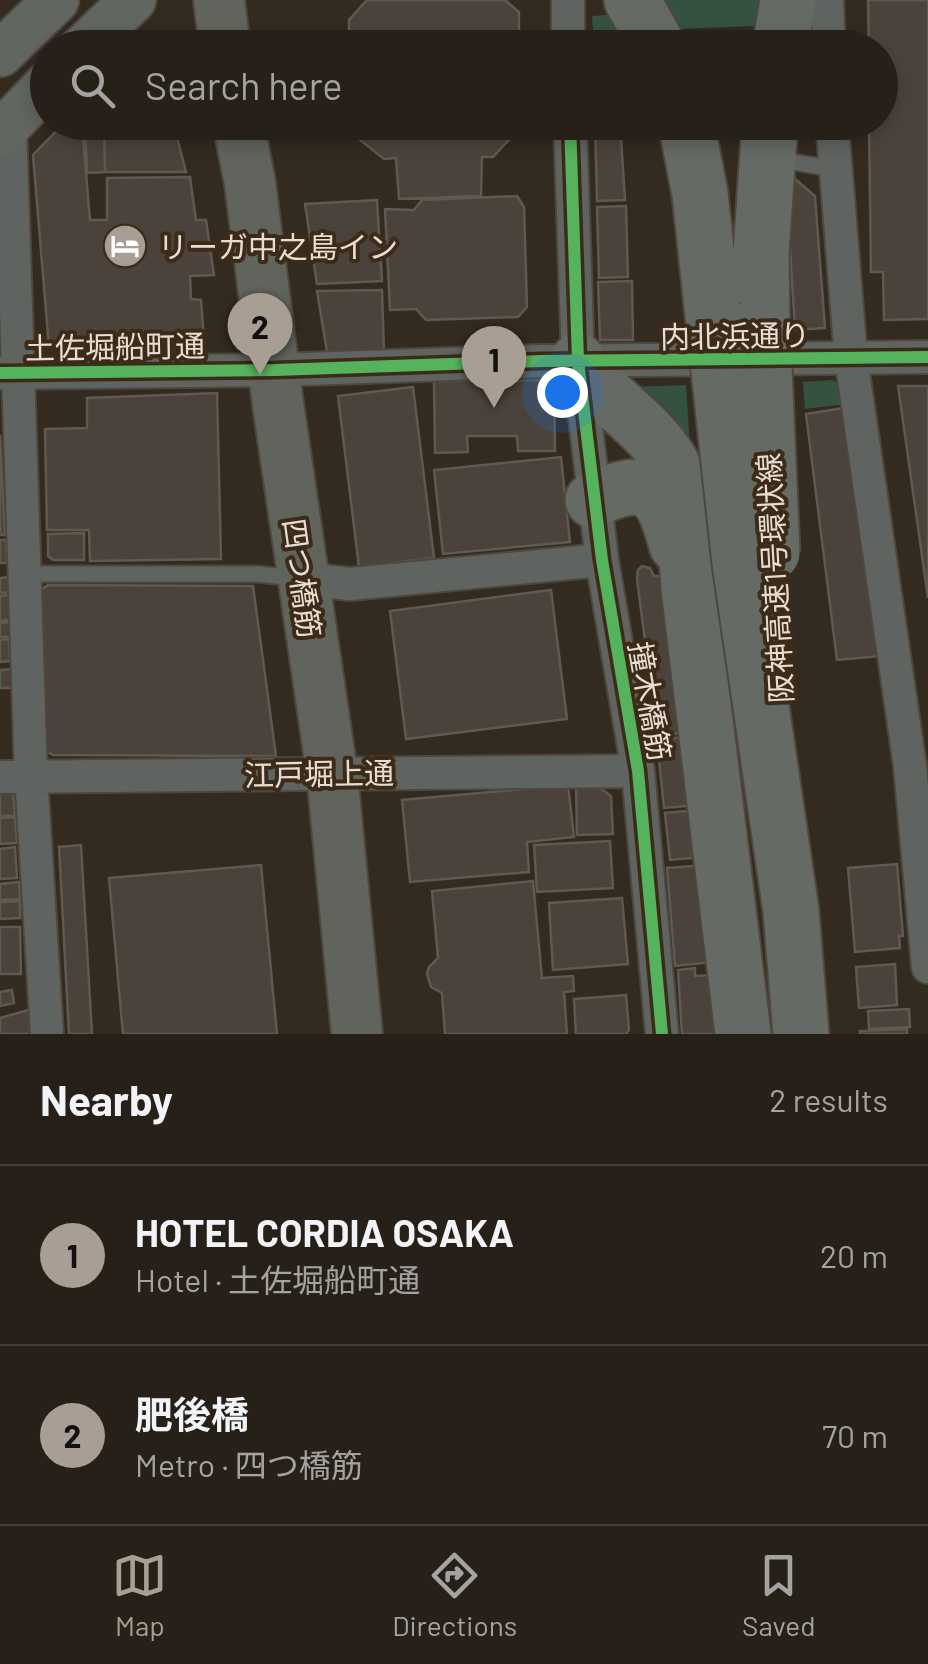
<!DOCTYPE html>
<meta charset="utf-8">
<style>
:root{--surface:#262018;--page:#322d25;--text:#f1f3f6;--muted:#a4a3a2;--line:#423e37;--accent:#a99e94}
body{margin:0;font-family:Barlow,"Noto Sans JP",sans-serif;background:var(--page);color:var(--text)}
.you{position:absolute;left:562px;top:392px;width:35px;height:35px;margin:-25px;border:8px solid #fff;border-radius:50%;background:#1a73e8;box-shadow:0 0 0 15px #1a73e833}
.badge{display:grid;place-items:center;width:65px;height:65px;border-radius:50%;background:var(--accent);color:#111;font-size:32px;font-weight:700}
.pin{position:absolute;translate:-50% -82px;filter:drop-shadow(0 2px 5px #0008)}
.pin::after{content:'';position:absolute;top:52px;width:35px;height:30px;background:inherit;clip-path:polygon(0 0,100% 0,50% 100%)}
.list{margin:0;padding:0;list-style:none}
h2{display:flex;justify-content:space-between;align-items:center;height:130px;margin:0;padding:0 40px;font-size:42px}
h2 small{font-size:32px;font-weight:400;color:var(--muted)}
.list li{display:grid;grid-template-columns:65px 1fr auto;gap:30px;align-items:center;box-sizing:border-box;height:180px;padding:0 40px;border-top:2px solid var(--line)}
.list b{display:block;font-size:38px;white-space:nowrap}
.list p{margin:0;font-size:32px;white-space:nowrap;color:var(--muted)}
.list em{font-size:32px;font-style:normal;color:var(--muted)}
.icon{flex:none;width:55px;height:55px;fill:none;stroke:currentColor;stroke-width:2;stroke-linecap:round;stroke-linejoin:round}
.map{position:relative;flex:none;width:928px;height:1034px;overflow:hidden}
.search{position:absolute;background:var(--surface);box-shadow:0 5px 15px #0003;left:30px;right:30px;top:30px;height:110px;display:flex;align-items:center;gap:25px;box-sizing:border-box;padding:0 35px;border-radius:55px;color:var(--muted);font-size:38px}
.sheet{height:490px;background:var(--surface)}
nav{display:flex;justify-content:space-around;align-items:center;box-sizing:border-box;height:140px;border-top:2px solid var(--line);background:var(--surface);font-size:28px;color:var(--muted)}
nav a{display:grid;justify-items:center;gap:5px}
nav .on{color:var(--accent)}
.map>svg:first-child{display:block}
</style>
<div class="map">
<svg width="928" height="1034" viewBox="0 0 928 1034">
<rect width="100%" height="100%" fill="#332a20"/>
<!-- green -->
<path fill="#34523f" d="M 629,0 L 779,0 L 781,25 L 618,31 L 618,47 L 594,47 L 592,16 L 619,14 Z
M 832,380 L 845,386 L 847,404 L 805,409 L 803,382 Z
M 686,385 L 690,447 L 630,387 Z"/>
<!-- building -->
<path fill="#4b433b" stroke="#615950" stroke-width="2.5" d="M 367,0 L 505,0 L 519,12 L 519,48 L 349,48 L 349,20 Z
M 868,0 L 928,0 L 928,319 L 884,320 L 883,272 L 871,272 L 869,122 L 880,122 L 880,48 L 869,48 Z
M 65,122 L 79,122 L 82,125 L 90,220 L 107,220 L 107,178 L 190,177 L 196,220 L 206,220 L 214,275 L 190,276 L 191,299 L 201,300 L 204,340 L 175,340 L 173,351 L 95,353 L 95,346 L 49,347 L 33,155 Z
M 85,122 L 104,122 L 105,172 L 87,173 Z
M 104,122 L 173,122 L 186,172 L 105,172 Z
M 315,122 L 335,122 L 335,138 L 315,138 Z
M 350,122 L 520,122 L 520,128 L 493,157 L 482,157 L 481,196 L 399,199 L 396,158 L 384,159 L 350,132 Z
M 595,122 L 620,122 L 625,200 L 597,201 Z
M 794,178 L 815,196 L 825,328 L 795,330 L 787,198 Z
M 517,196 L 524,207 L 527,307 L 518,317 L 426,320 L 416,309 L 390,310 L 385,209 L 414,210 L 422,200 Z
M 377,200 L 382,281 L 317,284 L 305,204 Z
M 626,206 L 628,277 L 599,278 L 597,207 Z
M 632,281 L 633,340 L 600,340 L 598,282 Z
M 382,290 L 384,353 L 327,352 L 317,291 Z
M 554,380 L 555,451 L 518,451 L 517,436 L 467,436 L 468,452 L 435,453 L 434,381 Z
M 898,386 L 928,386 L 928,598 Z
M 413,387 L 434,558 L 359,567 L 338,396 Z
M 217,393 L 221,559 L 90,561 L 89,530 L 47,530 L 45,429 L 87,428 L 87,398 Z
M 849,407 L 880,656 L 837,660 L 806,414 Z
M 0,435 L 5,535 L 0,535 Z
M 561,457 L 570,542 L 443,554 L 434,470 Z
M 84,533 L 84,560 L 53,560 L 48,556 L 48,534 Z
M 0,540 L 6,540 L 7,563 L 0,563 Z
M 642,566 L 650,568 L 654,576 L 659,576 L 673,612 L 685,733 L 657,735 L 637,579 L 638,570 Z
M 10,577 L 10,592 L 0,593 L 0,578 Z
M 48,585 L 253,586 L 276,756 L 53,755 L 44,750 L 41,590 Z
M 551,590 L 567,719 L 406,739 L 390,611 Z
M 9,595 L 10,620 L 0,621 L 0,596 Z
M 10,622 L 11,637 L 0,637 L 0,623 Z
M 9,639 L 10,661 L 0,662 L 0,640 Z
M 12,669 L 12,688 L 0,688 L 0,670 Z
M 690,736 L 697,805 L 664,808 L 657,740 Z
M 568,785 L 574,837 L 527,842 L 529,872 L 410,882 L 402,800 Z
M 597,786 L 611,796 L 613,834 L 577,835 L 576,787 Z
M 13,792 L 15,816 L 0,816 L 0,793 Z
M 697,810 L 701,857 L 670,860 L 665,813 Z
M 15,817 L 17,843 L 0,844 L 0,818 Z
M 610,841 L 613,888 L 537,892 L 534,845 Z
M 81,845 L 92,1034 L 69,1034 L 59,847 Z
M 15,847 L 17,878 L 0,879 L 0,849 Z
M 897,864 L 903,936 L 899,936 L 900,948 L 855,952 L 848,868 Z
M 261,865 L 277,1034 L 123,1034 L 109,878 Z
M 706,865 L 714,962 L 675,966 L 667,868 Z
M 533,881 L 542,978 L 573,976 L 574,991 L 564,992 L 567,1034 L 445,1034 L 442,993 L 431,987 L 427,974 L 429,967 L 438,958 L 432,891 Z
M 19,882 L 20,899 L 0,900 L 0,884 Z
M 622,898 L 628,964 L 553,970 L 549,903 Z
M 20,901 L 20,918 L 0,919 L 0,902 Z
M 0,927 L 20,927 L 21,974 L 0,974 Z
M 895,964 L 897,1005 L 859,1008 L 856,967 Z
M 695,968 L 695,976 L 714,975 L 719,1034 L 682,1034 L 678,970 Z
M 12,990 L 14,1003 L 0,1006 L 0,992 Z
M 626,995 L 629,1030 L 626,1034 L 576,1034 L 574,999 Z
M 32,1009 L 33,1034 L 0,1034 L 0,1018 Z
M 909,1009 L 910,1027 L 869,1029 L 868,1011 Z
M 907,1029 L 907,1034 L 860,1034 L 860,1031 Z"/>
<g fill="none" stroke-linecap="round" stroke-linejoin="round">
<!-- lane casing -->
<g stroke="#4e473e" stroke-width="19">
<path id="lane" d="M 779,130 L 832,124
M 781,160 L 835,169
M 25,574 L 257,574 L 294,578"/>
</g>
<!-- street casing -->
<g stroke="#4e473e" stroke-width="36">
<path id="street" d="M 568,0 L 568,48
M 827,0 L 829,48
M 570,122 L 578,361 L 602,560 L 638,771 L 662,1034
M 832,122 L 851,358 L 910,766 L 928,967
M 10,123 L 31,775 L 47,1034
M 0,373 L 275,370 L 542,361 L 928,357
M 303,579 L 350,584 L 602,560
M 0,777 L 638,771"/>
</g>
<!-- secondary casing -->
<g stroke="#4e473e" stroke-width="49">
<path id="secondary" d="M 83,48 L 133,0
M 0,54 L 56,0
M 0,134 L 48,84"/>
</g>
<!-- primary casing -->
<g stroke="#4e473e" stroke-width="54">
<path id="primary" d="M 219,0 L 225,48
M 238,122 L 250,183 L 278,404 L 332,773 L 357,1034"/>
</g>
<!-- highway casing -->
<g stroke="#4e473e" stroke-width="59">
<path id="highway" d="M 632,0 L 659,48
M 780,48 L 788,0
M 686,122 L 700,194 L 712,306
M 762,321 L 761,254 L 770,122
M 578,361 C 601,399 646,420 670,461 C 689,494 685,557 690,596 C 708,742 725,888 743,1034
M 593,500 C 650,472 662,491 677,545
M 791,911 L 801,1034"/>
</g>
<!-- lane -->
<use href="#lane" stroke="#606460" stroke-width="15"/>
<!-- street -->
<use href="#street" stroke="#606460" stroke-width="32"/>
<!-- secondary -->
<use href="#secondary" stroke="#626661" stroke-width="45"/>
<!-- primary -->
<use href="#primary" stroke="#61645d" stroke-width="50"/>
<!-- highway -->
<use href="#highway" stroke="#666a64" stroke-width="55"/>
<!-- highway-bridge casing -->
<g stroke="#4e473e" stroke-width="59" stroke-linecap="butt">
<path id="highway-bridge" d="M 712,306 L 740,563 L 791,911
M 762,321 L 772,553"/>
</g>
<!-- highway-bridge -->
<use href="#highway-bridge" stroke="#666a64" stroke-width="55"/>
<!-- cycleway casing -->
<g stroke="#3b2b18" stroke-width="19">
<path id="cycleway" d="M 570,122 L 578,361 L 602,560 L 638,771 L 662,1034
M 0,373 L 275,370 L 542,361 L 928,357"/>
</g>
<!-- cycleway -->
<use href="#cycleway" stroke="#56b35d" stroke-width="12"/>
</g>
<!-- icons -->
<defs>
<g id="hotel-disc" transform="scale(2.25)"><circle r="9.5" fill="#a99e94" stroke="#3b2b18"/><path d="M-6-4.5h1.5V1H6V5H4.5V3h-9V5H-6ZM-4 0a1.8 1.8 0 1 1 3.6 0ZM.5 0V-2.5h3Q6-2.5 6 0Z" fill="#fff"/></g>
</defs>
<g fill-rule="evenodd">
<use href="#hotel-disc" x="125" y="246"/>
</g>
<g text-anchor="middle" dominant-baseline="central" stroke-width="8" stroke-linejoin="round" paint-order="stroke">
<!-- poi labels -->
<g font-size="30" fill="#e8ddd2" stroke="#3b2b18" text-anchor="start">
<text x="158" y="246">リーガ中之島イン</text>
</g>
<!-- street labels -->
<g font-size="30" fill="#e8ddd2" stroke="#3b2b18">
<text transform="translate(735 335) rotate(-1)">内北浜通り</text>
<text transform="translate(115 346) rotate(-1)">土佐堀船町通</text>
<text transform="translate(303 578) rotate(82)">四つ橋筋</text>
<text transform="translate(774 578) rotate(-93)">阪神高速1号環状線</text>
<text transform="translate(651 701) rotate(80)">撞木橋筋</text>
<text transform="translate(319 773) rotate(-1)">江戸堀上通</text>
</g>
</g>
</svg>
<div class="you"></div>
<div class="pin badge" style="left:494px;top:408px">1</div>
<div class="pin badge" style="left:260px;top:375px">2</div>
<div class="search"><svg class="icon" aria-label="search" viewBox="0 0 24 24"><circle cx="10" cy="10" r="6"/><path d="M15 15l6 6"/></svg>Search here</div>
</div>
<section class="sheet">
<h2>Nearby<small>2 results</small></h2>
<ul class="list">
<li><span class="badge">1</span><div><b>HOTEL CORDIA OSAKA</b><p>Hotel · 土佐堀船町通</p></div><em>20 m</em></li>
<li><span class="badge">2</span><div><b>肥後橋</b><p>Metro · 四つ橋筋</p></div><em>70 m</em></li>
</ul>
</section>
<nav>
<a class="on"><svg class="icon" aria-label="map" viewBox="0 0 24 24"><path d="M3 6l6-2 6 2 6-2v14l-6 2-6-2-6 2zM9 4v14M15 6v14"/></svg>Map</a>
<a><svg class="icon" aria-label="directions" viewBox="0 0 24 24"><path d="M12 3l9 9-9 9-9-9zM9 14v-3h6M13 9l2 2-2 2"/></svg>Directions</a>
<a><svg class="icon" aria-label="saved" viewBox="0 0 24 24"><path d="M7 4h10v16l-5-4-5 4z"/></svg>Saved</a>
</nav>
